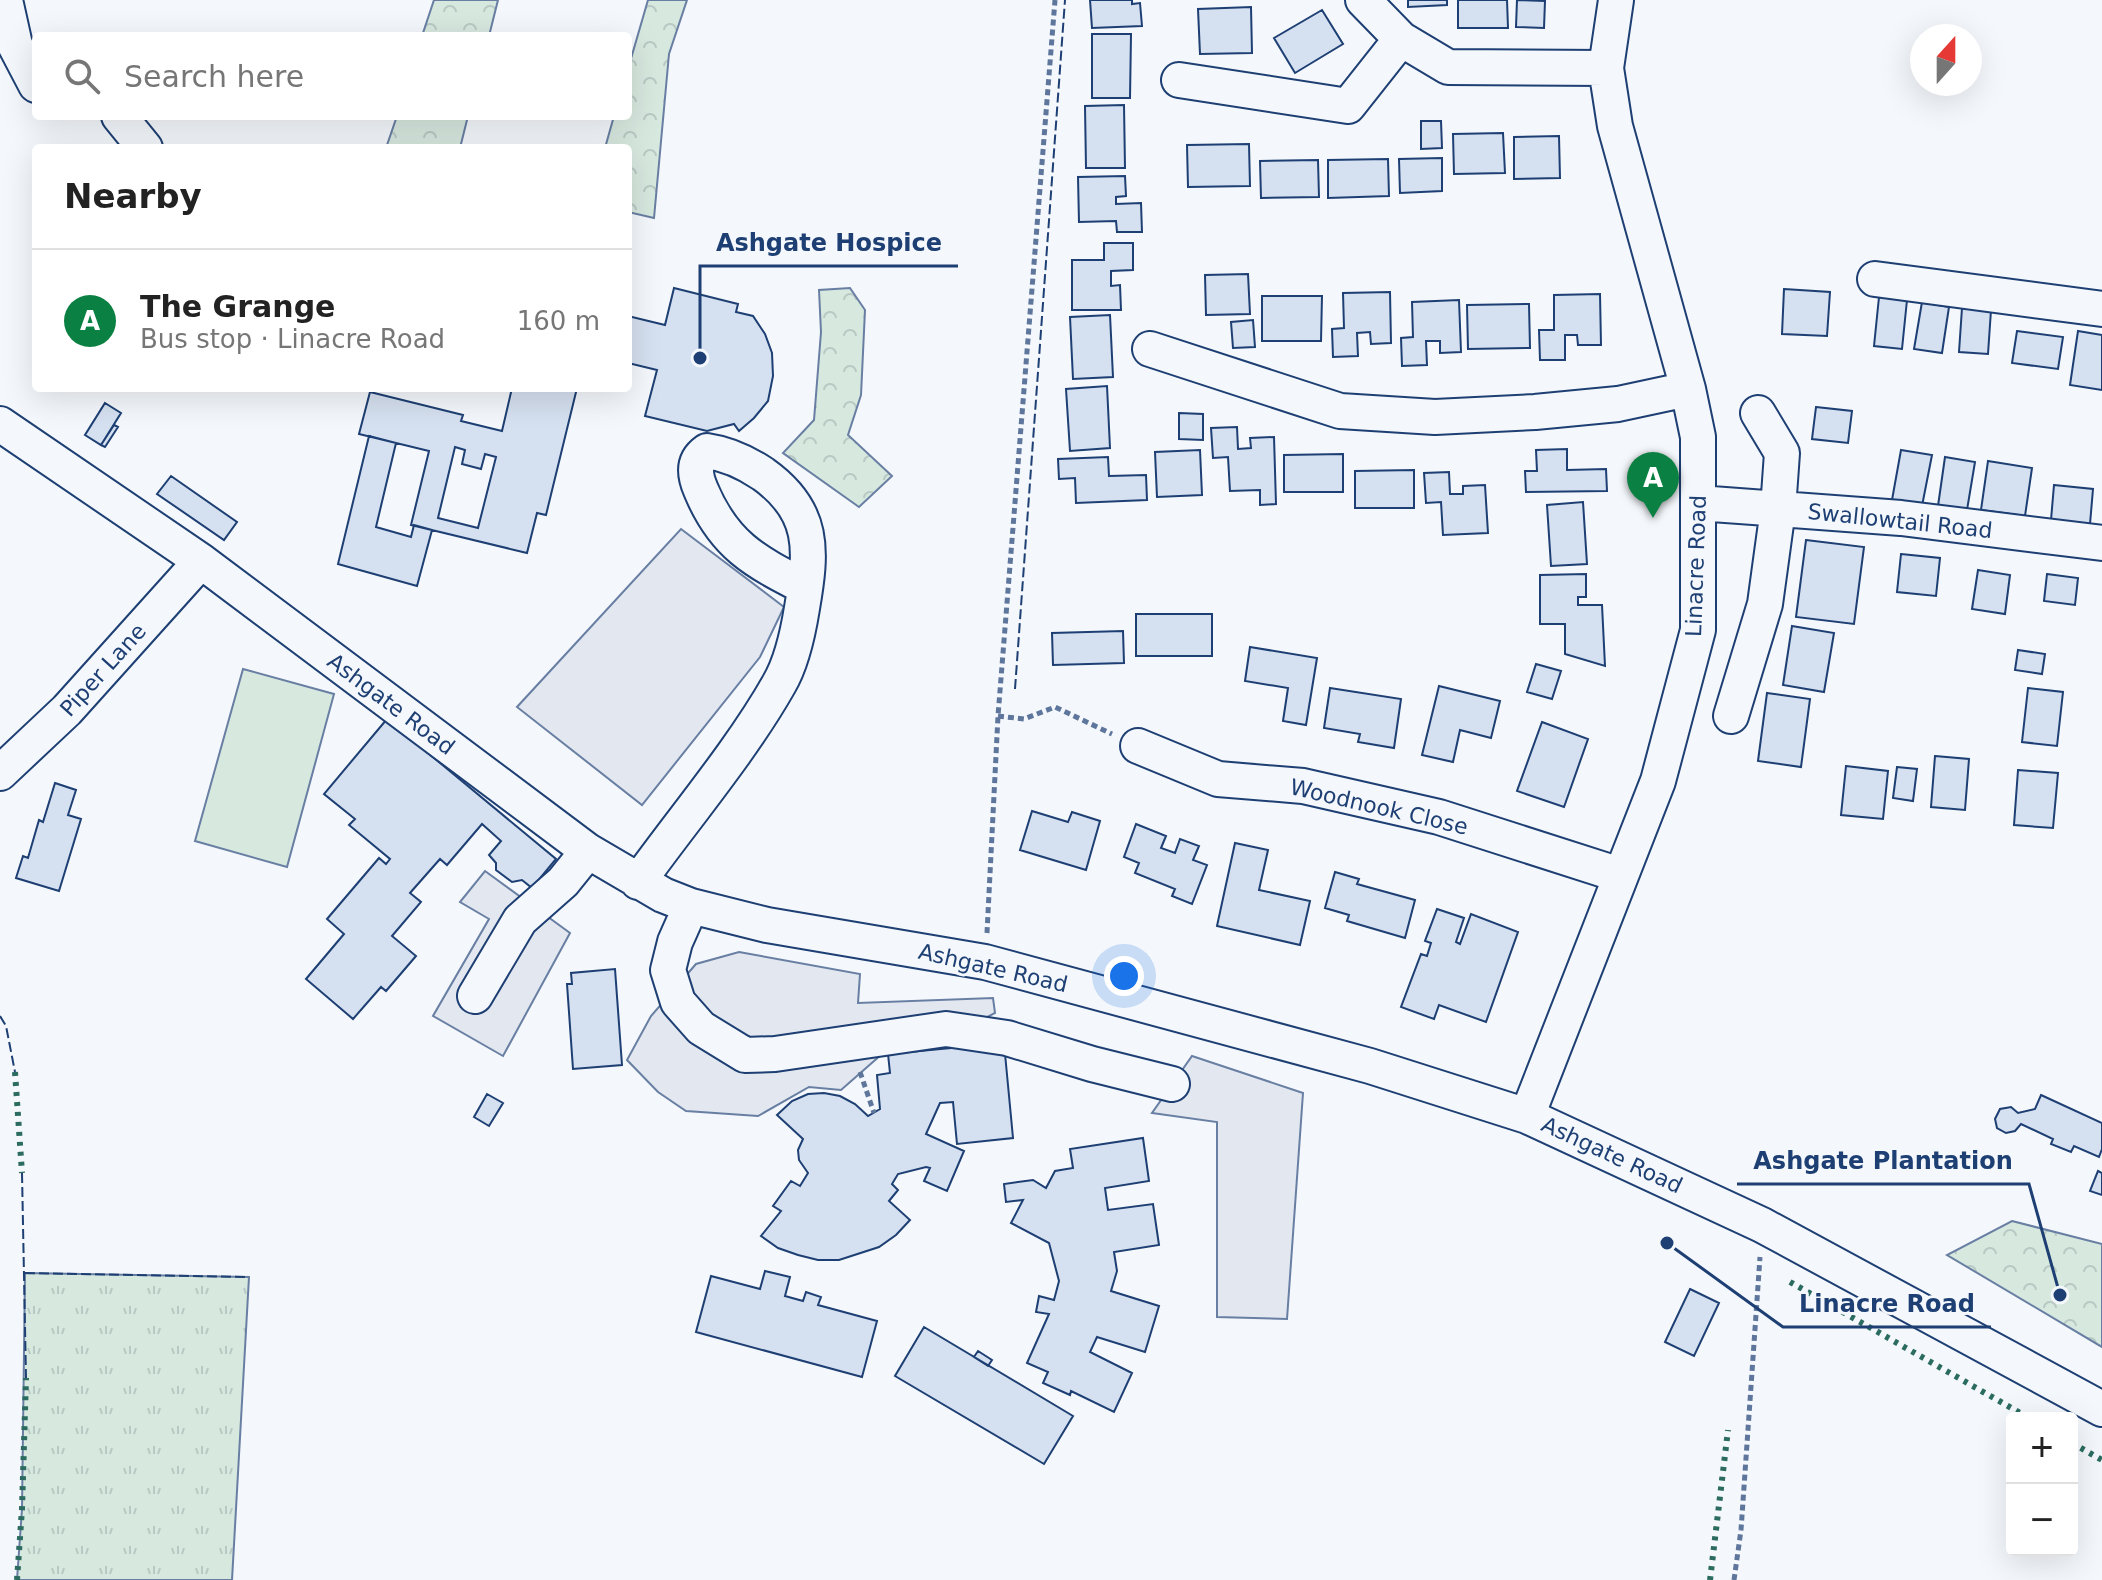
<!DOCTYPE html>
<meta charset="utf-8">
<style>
:root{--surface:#fff;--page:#f6f6f6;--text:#222;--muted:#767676;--line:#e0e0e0;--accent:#0b8043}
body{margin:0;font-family:"DejaVu Sans",sans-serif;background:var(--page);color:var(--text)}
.controls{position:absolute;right:24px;bottom:24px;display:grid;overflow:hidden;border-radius:8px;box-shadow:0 8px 32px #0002}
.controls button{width:72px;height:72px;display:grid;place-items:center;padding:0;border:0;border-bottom:2px solid var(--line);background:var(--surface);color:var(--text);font:40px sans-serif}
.compass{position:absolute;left:1910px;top:24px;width:72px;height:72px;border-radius:50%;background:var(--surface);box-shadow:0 8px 32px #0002;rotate:21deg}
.you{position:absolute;left:1124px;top:976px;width:28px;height:28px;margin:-20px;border:6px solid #fff;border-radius:50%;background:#1a73e8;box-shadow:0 0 0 12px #1a73e833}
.badge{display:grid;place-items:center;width:52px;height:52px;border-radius:50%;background:var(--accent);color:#fff;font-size:26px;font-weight:700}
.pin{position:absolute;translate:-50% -66px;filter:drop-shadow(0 2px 4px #0008)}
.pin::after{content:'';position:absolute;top:42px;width:28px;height:24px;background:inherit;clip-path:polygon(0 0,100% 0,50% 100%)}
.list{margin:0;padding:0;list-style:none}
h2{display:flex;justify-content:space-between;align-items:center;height:104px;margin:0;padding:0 32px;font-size:34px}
h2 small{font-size:26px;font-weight:400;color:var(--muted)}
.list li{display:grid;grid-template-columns:52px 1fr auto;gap:24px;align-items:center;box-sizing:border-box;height:144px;padding:0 32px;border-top:2px solid var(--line)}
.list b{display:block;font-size:30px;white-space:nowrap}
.list p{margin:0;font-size:26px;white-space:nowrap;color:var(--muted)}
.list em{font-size:26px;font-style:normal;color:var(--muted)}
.icon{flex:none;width:44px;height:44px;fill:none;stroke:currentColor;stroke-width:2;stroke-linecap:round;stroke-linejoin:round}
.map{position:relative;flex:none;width:2102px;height:1580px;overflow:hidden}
.search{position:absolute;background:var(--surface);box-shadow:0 8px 32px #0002;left:32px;top:32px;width:600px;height:88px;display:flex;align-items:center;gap:20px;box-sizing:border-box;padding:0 28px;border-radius:8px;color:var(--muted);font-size:30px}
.panel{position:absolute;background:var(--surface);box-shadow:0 8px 32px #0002;left:32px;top:144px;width:600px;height:248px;border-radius:8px}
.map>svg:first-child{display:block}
</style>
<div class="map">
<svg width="2102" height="1580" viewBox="0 0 2102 1580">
<defs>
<pattern id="grass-tufts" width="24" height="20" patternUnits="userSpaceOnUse" patternTransform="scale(2)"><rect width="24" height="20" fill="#d7e8df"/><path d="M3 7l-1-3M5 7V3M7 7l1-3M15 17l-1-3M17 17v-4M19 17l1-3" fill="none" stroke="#b8c8c3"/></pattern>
<pattern id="forest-crowns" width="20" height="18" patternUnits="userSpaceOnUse" patternTransform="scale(2)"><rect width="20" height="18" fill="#d7e8df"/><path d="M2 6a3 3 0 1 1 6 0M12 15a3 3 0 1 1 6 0" fill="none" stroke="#b8c8c3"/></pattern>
</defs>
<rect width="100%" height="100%" fill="#f4f7fb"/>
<!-- grass -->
<path fill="url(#grass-tufts)" stroke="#687fa3" stroke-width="2" d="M 25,1273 L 249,1277 L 232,1580 L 17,1580 L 22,1509 Z"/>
<!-- forest -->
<path fill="url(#forest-crowns)" stroke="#687fa3" stroke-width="2" d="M 434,0 L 498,0 L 489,36 L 422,36 Z
M 648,0 L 687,0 L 669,54 L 654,218 L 628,212 L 628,148 L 605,148 L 614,116 L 628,116 L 628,69 Z
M 397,116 L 468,116 L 460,148 L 386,148 Z
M 850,288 L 865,310 L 861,395 L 848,435 L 892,476 L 859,507 L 783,453 L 814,420 L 821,332 L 819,290 Z
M 2012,1221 L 2102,1244 L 2102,1347 L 1947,1255 Z"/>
<!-- garden -->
<path fill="#d7e8df" stroke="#687fa3" stroke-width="2" d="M 243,669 L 334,694 L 287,867 L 195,841 Z"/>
<!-- parking -->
<path fill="#e3e8f0" stroke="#687fa3" stroke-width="2" d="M 681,529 L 784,607 L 760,657 L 642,805 L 517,707 Z
M 485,871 L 570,933 L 503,1056 L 433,1016 L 489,919 L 460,902 Z
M 739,952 L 860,974 L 858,1003 L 993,998 L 995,1013 L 937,1043 L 890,1047 L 841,1090 L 809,1087 L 758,1116 L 686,1111 L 658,1092 L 627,1060 L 651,1016 L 696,964 Z
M 1192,1056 L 1303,1093 L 1287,1319 L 1217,1317 L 1217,1122 L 1152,1113 Z"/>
<!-- building -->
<path fill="#d5e0f0" stroke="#1d3f73" stroke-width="2" fill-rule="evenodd" d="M 1090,0 L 1132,0 L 1132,4 L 1140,3 L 1142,26 L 1092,28 Z
M 1408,0 L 1447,0 L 1447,5 L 1408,7 Z
M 1458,0 L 1507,0 L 1508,28 L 1458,28 Z
M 1517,0 L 1545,1 L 1544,28 L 1516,27 Z
M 1251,7 L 1252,53 L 1200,54 L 1198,9 Z
M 1322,10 L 1343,44 L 1295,73 L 1274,38 Z
M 1092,34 L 1131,34 L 1130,98 L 1092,98 Z
M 1124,105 L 1125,168 L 1086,168 L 1085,106 Z
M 1421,121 L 1441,121 L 1442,148 L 1421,149 Z
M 1503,133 L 1505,173 L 1454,174 L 1453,134 Z
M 1559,136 L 1560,178 L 1514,179 L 1514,137 Z
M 1249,144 L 1250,186 L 1188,187 L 1187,145 Z
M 1442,158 L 1442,191 L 1400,193 L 1399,159 Z
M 1388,159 L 1389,196 L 1328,198 L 1328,160 Z
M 1318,160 L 1319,197 L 1261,198 L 1260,161 Z
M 1125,176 L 1126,196 L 1116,197 L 1116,204 L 1141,203 L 1142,232 L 1117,232 L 1116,221 L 1079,222 L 1078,177 Z
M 1104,243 L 1133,243 L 1133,270 L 1111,271 L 1111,286 L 1120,285 L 1121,310 L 1072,310 L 1072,260 L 1104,260 Z
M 1248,274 L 1250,314 L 1206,315 L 1205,275 Z
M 674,288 L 738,304 L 736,312 L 753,316 L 765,334 L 772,353 L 773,376 L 768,401 L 754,418 L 739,431 L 734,424 L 707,431 L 645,416 L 657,370 L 628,363 L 628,316 L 665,325 Z
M 1784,289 L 1830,292 L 1827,336 L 1782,334 Z
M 1390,292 L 1391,343 L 1371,344 L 1370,332 L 1357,333 L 1358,356 L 1333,357 L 1332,329 L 1344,328 L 1343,293 Z
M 1600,294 L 1601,345 L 1578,345 L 1577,335 L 1565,335 L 1565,360 L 1540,360 L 1539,330 L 1554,330 L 1554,295 Z
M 1262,296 L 1322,296 L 1321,341 L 1262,341 Z
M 1879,297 L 1907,300 L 1902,349 L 1874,346 Z
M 1459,300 L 1461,352 L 1440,353 L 1440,341 L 1426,341 L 1427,365 L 1402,366 L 1401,338 L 1413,337 L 1412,302 Z
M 1922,302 L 1949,307 L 1942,353 L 1914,349 Z
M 1529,304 L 1530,348 L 1468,349 L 1467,305 Z
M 1962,308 L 1991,310 L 1988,354 L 1959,352 Z
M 1110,315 L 1113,377 L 1073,379 L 1070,317 Z
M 1253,320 L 1255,347 L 1233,348 L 1231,322 Z
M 2017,331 L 2063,337 L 2058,369 L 2012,363 Z
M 2078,331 L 2102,335 L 2102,390 L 2070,385 Z
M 1107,386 L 1110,448 L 1070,451 L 1066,389 Z
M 512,388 L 577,388 L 546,515 L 537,513 L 527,553 L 411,525 L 429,451 L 359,434 L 370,392 L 463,415 L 461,421 L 502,431 ZM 455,447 L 465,450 L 462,464 L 481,469 L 485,454 L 496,457 L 478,528 L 438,518 Z
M 105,403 L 121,413 L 101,445 L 85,435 Z
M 1816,407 L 1852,411 L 1848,443 L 1812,439 Z
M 1179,413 L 1203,414 L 1203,440 L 1179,439 Z
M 114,425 L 118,427 L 105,447 L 101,445 Z
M 1237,427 L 1238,449 L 1251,448 L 1250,438 L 1274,437 L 1276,504 L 1260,505 L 1260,490 L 1230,491 L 1228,457 L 1213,458 L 1211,428 Z
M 369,436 L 396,443 L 376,527 L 411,537 L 414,525 L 432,530 L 417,586 L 338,564 Z
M 1567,449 L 1567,470 L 1606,469 L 1607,491 L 1526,492 L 1525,471 L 1537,471 L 1536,450 Z
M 1200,450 L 1202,495 L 1157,497 L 1155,452 Z
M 1901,450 L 1932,455 L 1922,506 L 1892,500 Z
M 1343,454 L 1343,492 L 1284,492 L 1284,455 Z
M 1108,457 L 1109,476 L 1146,475 L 1147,500 L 1076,503 L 1075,478 L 1059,479 L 1058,459 Z
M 1945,457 L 1975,462 L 1967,510 L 1938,506 Z
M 1988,461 L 2032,468 L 2025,516 L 1981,510 Z
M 1414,470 L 1414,508 L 1355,508 L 1355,471 Z
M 1449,472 L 1450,494 L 1463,494 L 1463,486 L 1485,485 L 1488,533 L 1443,535 L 1441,502 L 1426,503 L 1424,473 Z
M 171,476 L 237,522 L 224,540 L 157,494 Z
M 2054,485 L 2093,489 L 2090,524 L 2051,520 Z
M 1583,502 L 1587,564 L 1551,566 L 1547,505 Z
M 1806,540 L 1864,547 L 1854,624 L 1796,617 Z
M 1901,554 L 1940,558 L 1936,596 L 1897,592 Z
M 1978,570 L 2010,575 L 2005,614 L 1972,609 Z
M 1586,574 L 1586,597 L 1578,597 L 1578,605 L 1602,605 L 1605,666 L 1565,654 L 1565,624 L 1540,624 L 1540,575 Z
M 2047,574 L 2078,578 L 2075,605 L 2044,601 Z
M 1136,614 L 1212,614 L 1212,656 L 1136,656 Z
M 1792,626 L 1834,633 L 1824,692 L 1783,685 Z
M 1123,631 L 1124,663 L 1053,665 L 1052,633 Z
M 1250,647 L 1317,658 L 1306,725 L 1283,721 L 1288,688 L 1245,681 Z
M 2018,650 L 2045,654 L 2042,674 L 2015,670 Z
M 1536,664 L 1561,671 L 1552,699 L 1527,692 Z
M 1439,686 L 1500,701 L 1491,738 L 1460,730 L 1453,762 L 1422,755 Z
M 1330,688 L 1401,699 L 1394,748 L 1358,742 L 1360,734 L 1324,728 Z
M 2028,688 L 2063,692 L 2057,746 L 2022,742 Z
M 1767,693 L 1810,699 L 1801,767 L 1758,761 Z
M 387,719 L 556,859 L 532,888 L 522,880 L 512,882 L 496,870 L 496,863 L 489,855 L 501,841 L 482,824 L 447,865 L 440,859 L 410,893 L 421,902 L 392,936 L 416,956 L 386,991 L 381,987 L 353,1019 L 306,979 L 344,934 L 327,919 L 379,858 L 386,864 L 390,859 L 349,825 L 355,819 L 324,794 Z
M 1542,722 L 1588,739 L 1564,807 L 1517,791 Z
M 1935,756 L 1969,759 L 1965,810 L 1931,807 Z
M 1846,766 L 1888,771 L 1883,819 L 1841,815 Z
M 1897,767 L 1917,769 L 1913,801 L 1893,798 Z
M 2018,770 L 2058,773 L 2053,828 L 2014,825 Z
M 55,783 L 76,790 L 68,815 L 81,819 L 59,891 L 16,878 L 23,856 L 28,858 L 39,820 L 43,822 Z
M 1032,811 L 1068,822 L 1072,812 L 1100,821 L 1086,870 L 1020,850 Z
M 1136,824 L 1166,836 L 1161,848 L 1175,853 L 1180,839 L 1199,846 L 1193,860 L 1207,865 L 1192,904 L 1172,896 L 1175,889 L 1135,873 L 1139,863 L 1124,857 Z
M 1235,843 L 1268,850 L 1259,890 L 1310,901 L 1300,945 L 1217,926 Z
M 1335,872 L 1359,879 L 1357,884 L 1415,900 L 1405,938 L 1347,921 L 1349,915 L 1325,908 Z
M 1437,909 L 1464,918 L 1456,942 L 1460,944 L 1471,914 L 1518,932 L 1486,1022 L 1439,1005 L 1434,1019 L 1401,1007 L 1421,954 L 1427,956 L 1431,943 L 1425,941 Z
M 615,969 L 622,1065 L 573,1069 L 567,984 L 572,984 L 571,973 Z
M 1004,1043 L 1013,1138 L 957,1144 L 953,1102 L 940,1103 L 926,1134 L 964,1151 L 947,1191 L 924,1181 L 930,1168 L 926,1167 L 898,1174 L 892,1184 L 898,1190 L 889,1201 L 910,1220 L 896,1235 L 879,1247 L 839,1260 L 818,1260 L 798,1255 L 778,1248 L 761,1236 L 781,1211 L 773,1206 L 791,1181 L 800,1186 L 808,1173 L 799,1160 L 798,1150 L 803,1139 L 777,1115 L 792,1101 L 808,1094 L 824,1093 L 840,1096 L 855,1104 L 868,1116 L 880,1109 L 877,1075 L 890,1073 L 888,1054 Z
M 487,1094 L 503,1103 L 489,1126 L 474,1117 Z
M 2041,1095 L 2102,1123 L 2102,1149 L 2099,1157 L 2074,1146 L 2071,1152 L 2051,1144 L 2053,1139 L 2021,1124 L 2015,1131 L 2006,1133 L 1997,1128 L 1995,1119 L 2000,1109 L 2011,1107 L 2018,1113 L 2035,1109 Z
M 1143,1138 L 1149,1181 L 1105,1188 L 1108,1210 L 1153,1204 L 1159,1245 L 1114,1252 L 1117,1271 L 1111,1291 L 1159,1306 L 1145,1352 L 1097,1337 L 1090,1352 L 1132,1373 L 1114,1412 L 1071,1391 L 1070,1395 L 1043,1383 L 1048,1372 L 1027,1363 L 1049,1314 L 1036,1312 L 1039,1296 L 1054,1300 L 1059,1281 L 1049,1243 L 1011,1223 L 1023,1200 L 1006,1202 L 1004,1184 L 1033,1180 L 1046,1188 L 1055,1171 L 1073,1168 L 1070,1149 Z
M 2098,1171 L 2102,1173 L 2102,1195 L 2090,1191 Z
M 765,1271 L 790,1277 L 785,1296 L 803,1301 L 806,1292 L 821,1297 L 818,1305 L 877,1321 L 862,1377 L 696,1332 L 711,1276 L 760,1289 Z
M 1690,1289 L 1719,1303 L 1694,1356 L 1665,1342 Z
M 924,1327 L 1073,1416 L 1044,1464 L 895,1376 Z
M 978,1351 L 992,1360 L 988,1366 L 974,1357 Z"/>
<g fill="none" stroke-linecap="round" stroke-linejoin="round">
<!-- minor casing -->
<g stroke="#1d3f73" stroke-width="38">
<path id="minor" d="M 5,0 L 15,45 L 36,85
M 1363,0 L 1401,39 L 1448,67 L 1606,68
M 1179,80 L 1348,106 L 1401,39
M 119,116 L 145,148
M 1875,279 L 2102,309
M 1150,349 L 1340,411 L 1435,417 L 1535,412 L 1618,404 L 1688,389
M 0,424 L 201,561 L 588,851 L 663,895 L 691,906 L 767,925 L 985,962 L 1370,1066 L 1527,1116 L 1762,1225 L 2102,1409
M 1698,503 L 1901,518 L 2102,543
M 1731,716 L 1765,604 L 1778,509 L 1782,453 L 1758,413
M 1138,746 L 1218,779 L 1303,786 L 1439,817 L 1620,875
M 0,773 L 67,710 L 201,561
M 638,882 C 684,818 741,751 779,684 C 792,662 798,633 802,608 C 812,550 815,511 763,474 C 745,462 728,454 707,451 C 693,461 694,474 701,490 C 724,545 754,561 805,587
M 691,906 L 675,942 L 668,970 L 678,1002 L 701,1028 L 745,1055 L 775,1054 L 946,1029 L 1007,1038 L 1092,1064 L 1172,1084
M 475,996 L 520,920 L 563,882 L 588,851
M 1527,1116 L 1658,781 L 1698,630 L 1698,437 L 1688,389 L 1615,126 L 1606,68 L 1616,0"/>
</g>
<!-- path -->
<path stroke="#5e769c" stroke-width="5" stroke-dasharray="6 4" stroke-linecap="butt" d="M 998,716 L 1024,719 L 1055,707 L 1112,734
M 987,933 L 998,716 L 1055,0
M 860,1072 L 874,1113
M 1734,1580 L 1741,1530 L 1760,1257"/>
<!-- minor -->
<use href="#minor" stroke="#f4f7fb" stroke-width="34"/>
<!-- hedge -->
<path stroke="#2c6c60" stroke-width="6" stroke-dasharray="4 6" stroke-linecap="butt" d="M 15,1072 L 22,1173
M 1790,1282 L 2029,1418
M 2072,1443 L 2102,1460
M 17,1580 L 22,1509 L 26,1378
M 1710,1580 L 1728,1430"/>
<!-- fence -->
<path stroke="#1d3f73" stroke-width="2" stroke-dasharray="10 4" stroke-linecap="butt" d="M 1015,689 L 1065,0
M 0,1016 L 6,1026 L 15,1072
M 22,1173 L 26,1378
M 25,1273 L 249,1277"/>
</g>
<g text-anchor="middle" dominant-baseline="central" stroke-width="6" stroke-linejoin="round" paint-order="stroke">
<!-- street labels -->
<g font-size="22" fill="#1d3f73" stroke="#f4f7fb">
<text transform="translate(1900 521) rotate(6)">Swallowtail Road</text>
<text transform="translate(1696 566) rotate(-88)">Linacre Road</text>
<text transform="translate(103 670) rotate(-48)">Piper Lane</text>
<text transform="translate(391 704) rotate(37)">Ashgate Road</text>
<text transform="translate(1379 807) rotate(13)">Woodnook Close</text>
<text transform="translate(993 968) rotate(13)">Ashgate Road</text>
<text transform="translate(1612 1155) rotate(25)">Ashgate Road</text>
</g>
</g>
<!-- callouts -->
<path fill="none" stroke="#1d3f73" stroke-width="3" d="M700 358L700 266H958M2060 1295L2029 1184H1737M1667 1243L1783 1327H1991"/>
<g fill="#1d3f73" stroke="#f4f7fb" stroke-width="3">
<circle cx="700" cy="358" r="8"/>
<circle cx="2060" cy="1295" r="8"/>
<circle cx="1667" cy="1243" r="8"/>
</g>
<g font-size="24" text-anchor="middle" font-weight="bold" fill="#1d3f73" stroke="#f4f7fb" stroke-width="6" stroke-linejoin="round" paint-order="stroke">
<text x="829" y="251">Ashgate Hospice</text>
<text x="1883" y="1169">Ashgate Plantation</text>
<text x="1887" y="1312">Linacre Road</text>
</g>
</svg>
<div class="controls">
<button>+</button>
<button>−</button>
</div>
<svg class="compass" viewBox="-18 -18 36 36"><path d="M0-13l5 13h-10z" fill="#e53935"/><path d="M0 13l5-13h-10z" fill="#767676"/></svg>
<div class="you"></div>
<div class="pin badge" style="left:1653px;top:518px">A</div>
<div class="search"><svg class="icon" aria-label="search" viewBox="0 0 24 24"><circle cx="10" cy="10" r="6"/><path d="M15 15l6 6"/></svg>Search here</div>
<section class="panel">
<h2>Nearby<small></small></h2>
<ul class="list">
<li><span class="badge">A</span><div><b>The Grange</b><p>Bus stop · Linacre Road</p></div><em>160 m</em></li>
</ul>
</section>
</div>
